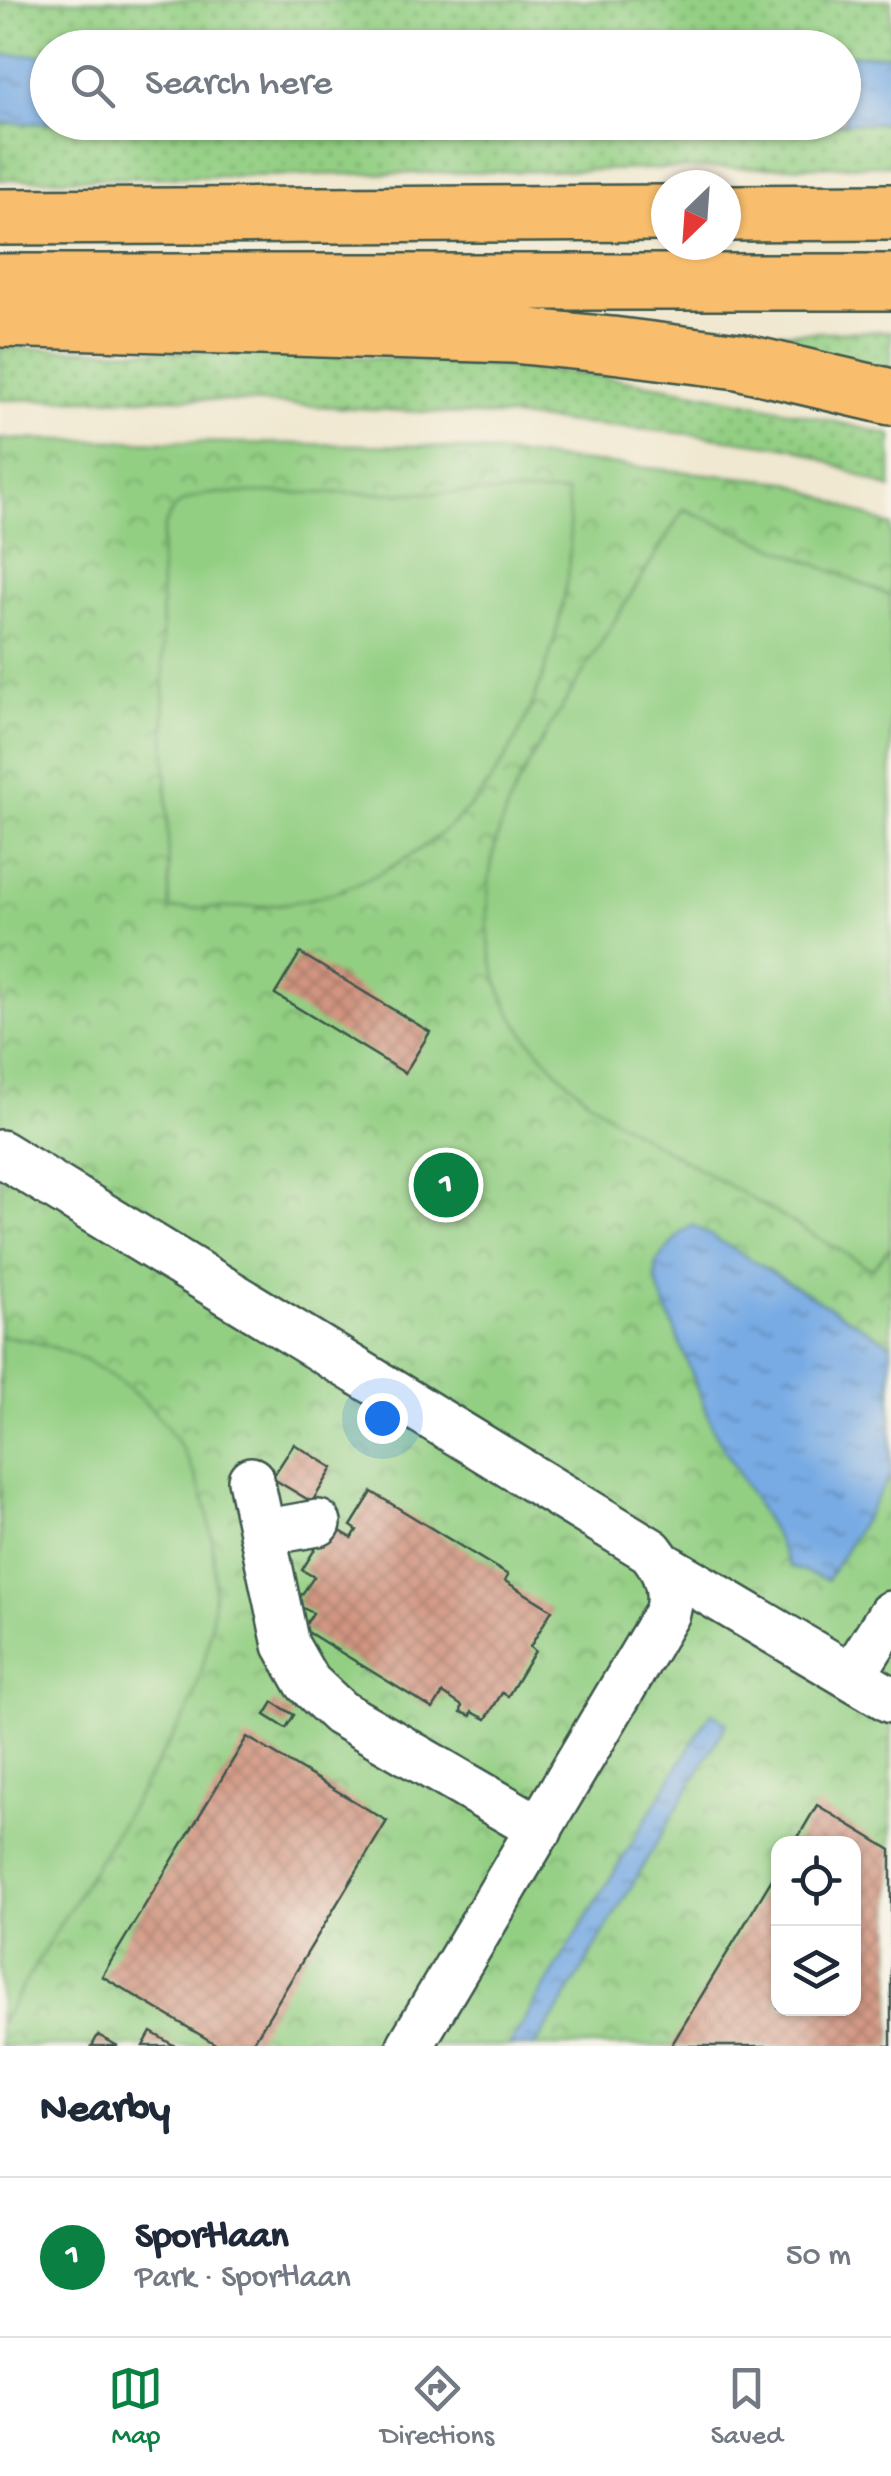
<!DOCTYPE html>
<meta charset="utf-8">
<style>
:root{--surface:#fff;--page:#f6f6f7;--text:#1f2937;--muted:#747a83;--line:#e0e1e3;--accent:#0b8043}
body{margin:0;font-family:"Gochi Hand",sans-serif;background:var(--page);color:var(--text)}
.controls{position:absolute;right:30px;bottom:30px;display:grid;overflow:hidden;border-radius:20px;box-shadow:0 2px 8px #0004}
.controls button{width:90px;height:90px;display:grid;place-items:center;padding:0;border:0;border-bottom:2px solid var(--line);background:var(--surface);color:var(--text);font:50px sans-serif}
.compass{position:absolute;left:651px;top:170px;width:90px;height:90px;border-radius:50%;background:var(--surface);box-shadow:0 2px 8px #0004;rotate:205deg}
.you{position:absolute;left:382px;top:1418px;width:35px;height:35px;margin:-25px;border:8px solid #fff;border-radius:50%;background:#1a73e8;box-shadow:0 0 0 15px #1a73e833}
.badge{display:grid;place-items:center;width:65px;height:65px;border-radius:50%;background:var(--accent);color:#fff;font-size:32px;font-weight:700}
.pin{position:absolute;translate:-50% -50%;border:5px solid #fff;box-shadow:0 2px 10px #0006}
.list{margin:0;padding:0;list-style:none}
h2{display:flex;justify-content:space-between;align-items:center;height:130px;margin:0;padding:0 40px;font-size:42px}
h2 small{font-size:32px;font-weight:400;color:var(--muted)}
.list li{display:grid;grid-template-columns:65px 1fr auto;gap:30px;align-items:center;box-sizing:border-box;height:160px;padding:0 40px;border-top:2px solid var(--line)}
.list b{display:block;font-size:38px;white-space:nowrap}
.list p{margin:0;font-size:32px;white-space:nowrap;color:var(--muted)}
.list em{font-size:32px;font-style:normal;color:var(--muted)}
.icon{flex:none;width:55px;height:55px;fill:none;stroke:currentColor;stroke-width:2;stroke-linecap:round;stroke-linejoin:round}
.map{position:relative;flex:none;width:891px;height:2046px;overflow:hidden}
.search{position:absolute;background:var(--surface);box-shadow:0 2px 8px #0004;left:30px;right:30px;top:30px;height:110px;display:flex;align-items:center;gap:25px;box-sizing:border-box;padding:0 35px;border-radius:55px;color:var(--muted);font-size:38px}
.sheet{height:290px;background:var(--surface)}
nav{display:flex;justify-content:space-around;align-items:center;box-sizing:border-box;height:140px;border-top:2px solid var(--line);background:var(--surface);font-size:28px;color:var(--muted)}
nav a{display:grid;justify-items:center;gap:5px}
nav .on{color:var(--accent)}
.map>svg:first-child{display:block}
</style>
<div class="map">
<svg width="891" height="2046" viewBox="0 0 891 2046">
<defs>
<pattern id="grass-dots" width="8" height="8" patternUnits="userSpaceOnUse" patternTransform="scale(2.5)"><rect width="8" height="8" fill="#93cf83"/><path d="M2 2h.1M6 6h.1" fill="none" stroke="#77a96c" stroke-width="1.8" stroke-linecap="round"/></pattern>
<pattern id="park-crowns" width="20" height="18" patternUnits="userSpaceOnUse" patternTransform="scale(2.5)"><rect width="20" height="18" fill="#93cf83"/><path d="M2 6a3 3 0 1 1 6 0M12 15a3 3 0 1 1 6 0" fill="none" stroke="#77a96c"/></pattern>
<pattern id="water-ripples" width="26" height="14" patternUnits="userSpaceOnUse" patternTransform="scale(2.5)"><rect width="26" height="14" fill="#78abe4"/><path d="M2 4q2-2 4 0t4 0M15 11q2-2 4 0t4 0" fill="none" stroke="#628cba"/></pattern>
<pattern id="building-cross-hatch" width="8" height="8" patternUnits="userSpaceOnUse" patternTransform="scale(2.5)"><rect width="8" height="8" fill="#d29480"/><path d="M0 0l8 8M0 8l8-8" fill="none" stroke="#aa7a6a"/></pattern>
</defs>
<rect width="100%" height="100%" fill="#f7f3e8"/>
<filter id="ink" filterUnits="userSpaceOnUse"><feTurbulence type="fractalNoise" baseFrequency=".01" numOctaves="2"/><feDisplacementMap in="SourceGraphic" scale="20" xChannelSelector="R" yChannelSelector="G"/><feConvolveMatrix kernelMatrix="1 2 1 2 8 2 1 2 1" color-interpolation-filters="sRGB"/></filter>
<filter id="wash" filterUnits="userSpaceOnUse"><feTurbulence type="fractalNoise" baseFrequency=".0048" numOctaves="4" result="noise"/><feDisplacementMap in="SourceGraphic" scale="40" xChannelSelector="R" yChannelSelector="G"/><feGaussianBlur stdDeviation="2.25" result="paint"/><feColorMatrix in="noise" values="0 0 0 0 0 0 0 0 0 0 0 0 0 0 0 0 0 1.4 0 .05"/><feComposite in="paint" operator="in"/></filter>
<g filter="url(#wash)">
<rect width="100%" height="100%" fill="#f0e8d0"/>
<!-- grass -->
<path fill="url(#grass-dots)" stroke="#59865c" stroke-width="2.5" d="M 0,0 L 891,0 L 891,55 L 844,55 L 844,48 L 48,48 L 47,55 L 0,55 Z
M 0,123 L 891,123 L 891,165 L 0,180 Z
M 891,331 L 891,397 L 547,336 Z
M 0,348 C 187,352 376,352 562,372 C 673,384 783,409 891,435 L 891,489 L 795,448 L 690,434 L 512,417 L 175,398 L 0,400 Z"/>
<!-- park -->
<path fill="url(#park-crowns)" stroke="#59865c" stroke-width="2.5" fill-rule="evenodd" d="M 0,439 L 426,446 L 788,482 L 891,526 L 891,2046 L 0,2046 ZM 778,1844 L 854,1844 L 854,2008 L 778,2008 Z"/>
<!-- garden -->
<path fill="#93cf83" stroke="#59865c" stroke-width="2.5" d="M 221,493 L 567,493 C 568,508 570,524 570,539 C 568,623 530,737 475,801 C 440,841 380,879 329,894 C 277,910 223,907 170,909 L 160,558 C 163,512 174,496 221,493 Z
M 684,509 L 891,596 L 891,1246 L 872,1269 C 816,1236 759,1203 702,1170 C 666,1149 626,1129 593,1103 C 564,1080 525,1040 508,1007 C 476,942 484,858 513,795 C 530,758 552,724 573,689 C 609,629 647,569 684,509 Z
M 0,1336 C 83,1344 162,1397 195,1475 C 226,1548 217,1642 187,1713 L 0,2024 Z"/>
<!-- water -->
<path fill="url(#water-ripples)" stroke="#4c748c" stroke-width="2.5" d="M 0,55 L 47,55 L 48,122 L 844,122 L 844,55 L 891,55 L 891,123 L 0,123 Z
M 693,1225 L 891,1344 L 891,1475 L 827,1580 L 790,1567 L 774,1534 L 715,1433 L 656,1282 L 656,1263 L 680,1234 Z
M 711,1712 L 727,1723 L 557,2013 L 535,2046 L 509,2046 Z"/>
<g id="blocks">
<!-- building -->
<path fill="url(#building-cross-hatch)" d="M 300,953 L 430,1032 L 405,1073 L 275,994 Z
M 294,1444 L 333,1468 L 312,1502 L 272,1478 Z
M 372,1492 L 508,1575 L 505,1581 L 552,1610 L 530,1647 L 535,1651 L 508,1696 L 502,1693 L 486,1719 L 472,1712 L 471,1716 L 461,1712 L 462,1706 L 443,1693 L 433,1709 L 303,1629 L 313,1613 L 299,1606 L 298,1600 L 314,1577 L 302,1570 L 330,1525 L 352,1538 L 357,1530 L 351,1526 Z
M 273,1702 L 294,1715 L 286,1728 L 265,1715 Z
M 247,1737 L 387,1821 L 251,2046 L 219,2046 L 102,1976 Z
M 817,1805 L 891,1850 L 891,2046 L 671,2046 L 778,1869 L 778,2008 L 854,2008 L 854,1844 L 794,1844 Z
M 151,2032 L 175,2046 L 143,2046 Z
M 98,2035 L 118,2046 L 92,2046 Z"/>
</g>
</g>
<g filter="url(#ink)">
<use href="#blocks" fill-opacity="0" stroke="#3e574b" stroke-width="2.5"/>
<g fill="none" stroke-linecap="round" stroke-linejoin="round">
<!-- minor casing -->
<g stroke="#3e574b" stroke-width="50">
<path id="minor" d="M 0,1153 L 651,1551 C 665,1569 674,1590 667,1613 L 410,2046
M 251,1480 L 286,1645 L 307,1682 L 340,1713 L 540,1829
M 262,1533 L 318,1523
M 661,1564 L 891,1700
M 852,1676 L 891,1614"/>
</g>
<!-- highway casing -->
<g stroke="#3e574b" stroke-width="60">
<path id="highway" d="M 726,213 L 891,212
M 0,217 L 666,213
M 0,282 L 891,282
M 0,319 L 512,335 L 612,345 L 738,361 L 891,397"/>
</g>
<!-- minor -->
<use href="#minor" stroke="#fff" stroke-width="45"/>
<!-- highway -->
<use href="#highway" stroke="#f9be6d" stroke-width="55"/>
</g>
</g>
</svg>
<div class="controls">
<button><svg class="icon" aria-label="locate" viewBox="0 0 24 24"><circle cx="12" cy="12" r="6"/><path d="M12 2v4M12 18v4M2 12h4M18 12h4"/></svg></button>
<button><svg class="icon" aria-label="layers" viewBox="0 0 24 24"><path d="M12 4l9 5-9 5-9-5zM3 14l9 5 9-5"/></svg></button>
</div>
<svg class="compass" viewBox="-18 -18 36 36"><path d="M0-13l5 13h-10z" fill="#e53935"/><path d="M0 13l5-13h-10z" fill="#747a83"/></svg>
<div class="you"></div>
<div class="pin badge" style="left:446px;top:1185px">1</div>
<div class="search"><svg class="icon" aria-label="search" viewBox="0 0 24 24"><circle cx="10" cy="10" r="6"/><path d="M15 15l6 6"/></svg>Search here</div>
</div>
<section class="sheet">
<h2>Nearby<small></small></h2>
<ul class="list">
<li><span class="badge">1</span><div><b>Sportlaan</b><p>Park · Sportlaan</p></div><em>50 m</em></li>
</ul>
</section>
<nav>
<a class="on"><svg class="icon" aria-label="map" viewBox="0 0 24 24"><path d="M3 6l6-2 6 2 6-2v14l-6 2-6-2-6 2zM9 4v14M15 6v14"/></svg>Map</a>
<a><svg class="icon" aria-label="directions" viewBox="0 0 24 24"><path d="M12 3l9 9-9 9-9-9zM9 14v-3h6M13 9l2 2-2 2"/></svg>Directions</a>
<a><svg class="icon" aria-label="saved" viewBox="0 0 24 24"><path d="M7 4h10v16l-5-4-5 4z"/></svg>Saved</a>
</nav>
